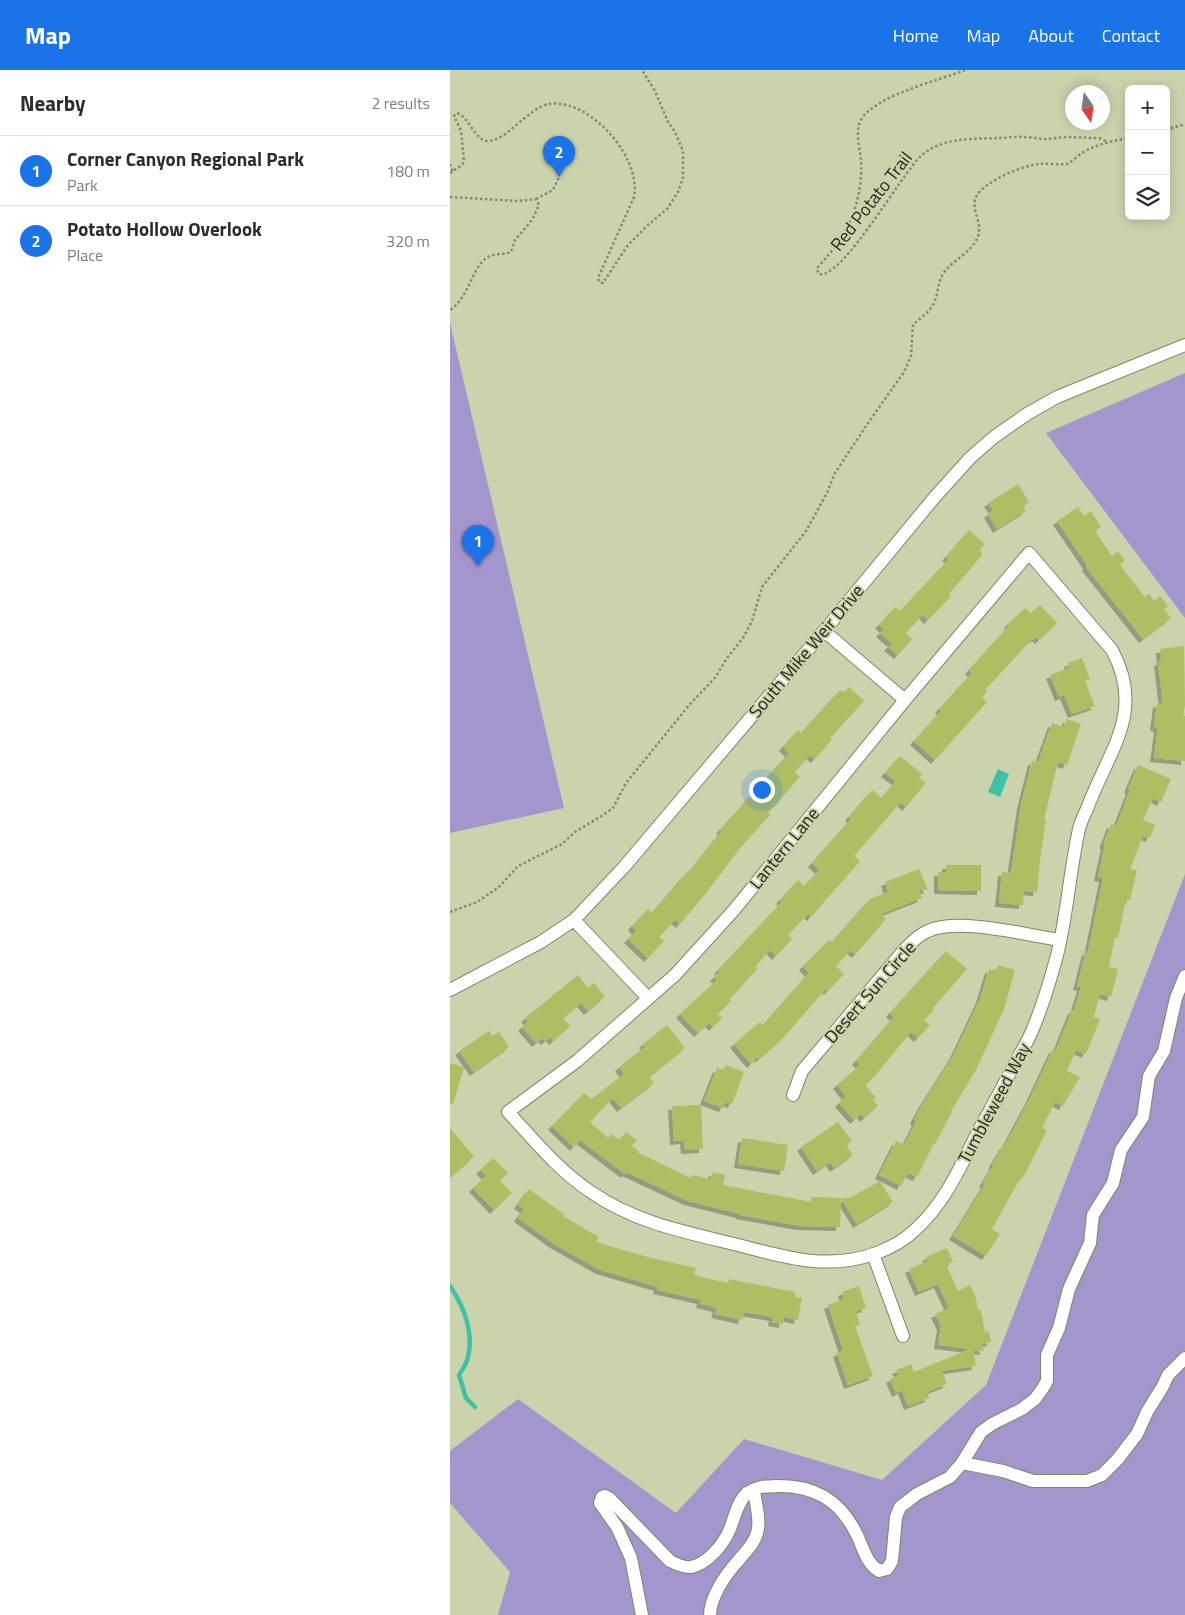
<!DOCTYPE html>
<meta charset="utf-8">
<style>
:root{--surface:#fff;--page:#f7f7f7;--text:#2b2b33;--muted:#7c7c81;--line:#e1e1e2;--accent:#1a73e8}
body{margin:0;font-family:"Titillium Web",sans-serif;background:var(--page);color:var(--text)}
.controls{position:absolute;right:15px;top:15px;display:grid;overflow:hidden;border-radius:8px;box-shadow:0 2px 12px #0003}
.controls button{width:45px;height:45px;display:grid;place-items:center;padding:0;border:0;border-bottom:1px solid var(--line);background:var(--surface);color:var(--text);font:25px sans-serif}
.compass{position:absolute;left:615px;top:15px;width:45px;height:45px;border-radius:50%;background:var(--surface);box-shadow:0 2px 12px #0003;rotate:167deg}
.you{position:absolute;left:311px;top:719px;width:18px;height:18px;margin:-12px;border:4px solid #fff;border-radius:50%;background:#1a73e8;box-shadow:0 0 0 8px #1a73e833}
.badge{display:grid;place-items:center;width:32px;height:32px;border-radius:50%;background:var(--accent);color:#fff;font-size:16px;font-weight:700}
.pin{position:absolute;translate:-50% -41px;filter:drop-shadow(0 1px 2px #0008)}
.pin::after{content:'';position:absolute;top:26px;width:18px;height:15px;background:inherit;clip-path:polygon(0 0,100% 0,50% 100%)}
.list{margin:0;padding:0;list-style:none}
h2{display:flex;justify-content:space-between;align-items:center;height:65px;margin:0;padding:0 20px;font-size:21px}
h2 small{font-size:16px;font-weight:400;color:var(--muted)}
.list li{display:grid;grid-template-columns:32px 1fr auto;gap:15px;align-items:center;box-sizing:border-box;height:70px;padding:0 20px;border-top:1px solid var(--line)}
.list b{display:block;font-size:19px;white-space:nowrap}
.list p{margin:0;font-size:16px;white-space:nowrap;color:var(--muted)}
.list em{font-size:16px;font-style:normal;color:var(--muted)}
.icon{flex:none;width:28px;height:28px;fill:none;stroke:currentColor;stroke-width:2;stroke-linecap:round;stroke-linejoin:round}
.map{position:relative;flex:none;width:735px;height:1545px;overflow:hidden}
header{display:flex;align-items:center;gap:30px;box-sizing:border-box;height:70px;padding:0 25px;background:var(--accent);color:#fff}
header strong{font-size:24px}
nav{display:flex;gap:28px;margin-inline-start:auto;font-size:18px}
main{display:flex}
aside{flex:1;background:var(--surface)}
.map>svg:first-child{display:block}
</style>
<header>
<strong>Map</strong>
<nav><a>Home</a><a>Map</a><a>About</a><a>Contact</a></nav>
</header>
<main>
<aside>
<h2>Nearby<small>2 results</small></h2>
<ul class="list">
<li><span class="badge">1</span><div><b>Corner Canyon Regional Park</b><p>Park</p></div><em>180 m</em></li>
<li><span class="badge">2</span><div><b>Potato Hollow Overlook</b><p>Place</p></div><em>320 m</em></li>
</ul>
</aside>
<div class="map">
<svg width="735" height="1545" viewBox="0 0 735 1545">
<defs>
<filter id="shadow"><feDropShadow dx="-4" dy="4" stdDeviation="0" flood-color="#0004"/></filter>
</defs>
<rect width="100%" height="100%" fill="#cbd3ad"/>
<!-- green -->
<path fill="#a595cd" d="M 0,253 L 114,738 L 0,763 Z
M 735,303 L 735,548 L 596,363 Z
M 735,804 L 735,1545 L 48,1545 L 60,1502 L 0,1433 L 0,1381 L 68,1329 L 226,1443 L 294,1369 L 432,1410 L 536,1315 Z"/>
<!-- water -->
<path fill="#3dc1a7" d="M 548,699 L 559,704 L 550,727 L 538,722 Z"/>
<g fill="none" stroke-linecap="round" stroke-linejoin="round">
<!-- stream -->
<path stroke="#3dc1a7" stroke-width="4.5" d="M 0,1216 C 14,1236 24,1263 18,1287 C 17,1293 12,1300 9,1305 L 16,1328 L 25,1337"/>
</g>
<!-- building -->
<path fill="#afbe62" filter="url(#shadow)" d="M 568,414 L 579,432 L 573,436 L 576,441 L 547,459 L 538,444 L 543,440 L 538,433 Z
M 628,437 L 634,446 L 641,441 L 651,457 L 645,461 L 662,486 L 668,481 L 675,490 L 670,495 L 695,527 L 699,523 L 704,531 L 710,526 L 718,536 L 714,539 L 721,548 L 693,569 L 636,497 L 637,495 L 607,451 Z
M 519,460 L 535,474 L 529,480 L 533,484 L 499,524 L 501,526 L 478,550 L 473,545 L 456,563 L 462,569 L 448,585 L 438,577 L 442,573 L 430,563 L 434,559 L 429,555 L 445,537 L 450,541 L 499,489 L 496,487 Z
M 590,535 L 607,553 L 589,570 L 586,567 L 582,570 L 581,570 L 535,620 L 537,622 L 532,627 L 537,632 L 485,690 L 464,671 L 491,641 L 489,639 L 522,603 L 519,600 L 559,556 L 558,554 L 575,538 L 581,543 Z
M 734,576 L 735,635 L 733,646 L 735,646 L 735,691 L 704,688 L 708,658 L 704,657 L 707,633 L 713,634 L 708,592 L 711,591 L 710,579 Z
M 632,588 L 640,609 L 635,611 L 645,636 L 622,644 L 614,625 L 609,627 L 600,605 L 619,598 L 618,593 Z
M 399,617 L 414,631 L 380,668 L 382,670 L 365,689 L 360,685 L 345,702 L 350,707 L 318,743 L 320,745 L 291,777 L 253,827 L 230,854 L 225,850 L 209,867 L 214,871 L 198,888 L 178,869 L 186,861 L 182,856 L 198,839 L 202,843 L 237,802 L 238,803 L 272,761 L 270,760 L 339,683 L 333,677 L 348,660 L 351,663 L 390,620 L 394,623 Z
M 617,649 L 631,654 L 617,695 L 608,692 L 594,749 L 596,749 L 590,791 L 587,822 L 574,821 L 573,835 L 549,833 L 552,802 L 561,803 L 571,735 L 582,691 L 588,692 L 602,653 L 614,657 Z
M 450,686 L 472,704 L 469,708 L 476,713 L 456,737 L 451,732 L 404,786 L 410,791 L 361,847 L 358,844 L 338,865 L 342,869 L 326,886 L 320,880 L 305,897 L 307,899 L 280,929 L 281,931 L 268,944 L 272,948 L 263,957 L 259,953 L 248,963 L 230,944 L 267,910 L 264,907 L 270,902 L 268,900 L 332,832 L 330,830 L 348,810 L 354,816 L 369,800 L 362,793 L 401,749 L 399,747 L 422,720 L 432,728 L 446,711 L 435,703 Z
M 688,695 L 721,709 L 711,732 L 703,728 L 693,750 L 705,755 L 700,768 L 693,766 L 680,799 L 687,800 L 680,830 L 676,829 L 668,868 L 665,867 L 659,897 L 668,899 L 661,927 L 650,924 L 644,947 L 650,949 L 636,984 L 626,980 L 617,1001 L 630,1007 L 613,1036 L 605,1032 L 592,1058 L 597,1060 L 573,1108 L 571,1107 L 542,1159 L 550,1164 L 536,1186 L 503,1166 L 535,1114 L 533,1113 L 544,1095 L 542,1095 L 554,1075 L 555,1075 L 580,1028 L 603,979 L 606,980 L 622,940 L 624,940 L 631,917 L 627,916 L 636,881 L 638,882 L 653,808 L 648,807 L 655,775 L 653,775 L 661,754 L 666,756 L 680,720 L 678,719 Z
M 496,795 L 531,795 L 531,821 L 488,820 L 488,802 L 496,802 Z
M 469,799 L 478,820 L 469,820 L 472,828 L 431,844 L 436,849 L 406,884 L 401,880 L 386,896 L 394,904 L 378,921 L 376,919 L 332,969 L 309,989 L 308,987 L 301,994 L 284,974 L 310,952 L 313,955 L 359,903 L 353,896 L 379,870 L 382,872 L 420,829 L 438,822 L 435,812 Z
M 496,881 L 517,899 L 483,938 L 484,940 L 474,950 L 480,955 L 468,968 L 461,962 L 424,1007 L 415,1015 L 426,1028 L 423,1030 L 428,1036 L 414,1048 L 411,1044 L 404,1050 L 389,1033 L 396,1026 L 387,1015 L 410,995 L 406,991 L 444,947 L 440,943 Z
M 548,895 L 565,900 L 554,939 L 526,1000 L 501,1041 L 502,1042 L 485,1074 L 484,1073 L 467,1107 L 458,1103 L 451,1116 L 429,1105 L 446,1071 L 454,1075 L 466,1052 L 464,1050 L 473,1033 L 503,986 L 530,929 L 539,899 L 547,901 Z
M 128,905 L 138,918 L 144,913 L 155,927 L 138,941 L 131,933 L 113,948 L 120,956 L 103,971 L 100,967 L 95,971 L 92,968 L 86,973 L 72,957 L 78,952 L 75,948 Z
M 217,955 L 235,978 L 199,1007 L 204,1013 L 171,1038 L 163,1028 L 140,1052 L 158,1068 L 161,1064 L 170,1070 L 176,1062 L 187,1070 L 182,1076 L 190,1082 L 187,1082 L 241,1108 L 242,1105 L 261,1109 L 263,1102 L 275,1105 L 273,1115 L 304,1121 L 361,1132 L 361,1127 L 391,1128 L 390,1157 L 350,1156 L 290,1145 L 290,1144 L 238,1131 L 176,1102 L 175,1104 L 130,1070 L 124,1077 L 102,1056 L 134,1023 L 141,1029 L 174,1004 L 169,997 L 195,977 L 193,974 Z
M 39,961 L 42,966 L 49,962 L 59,977 L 24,1002 L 9,981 Z
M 0,993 L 14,997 L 3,1034 L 0,1033 Z
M 276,995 L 294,1002 L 282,1034 L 276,1032 L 273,1038 L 254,1031 L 267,998 L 273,1000 Z
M 251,1035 L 253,1079 L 235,1080 L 234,1070 L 224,1071 L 222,1036 Z
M 388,1052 L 402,1071 L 396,1075 L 403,1085 L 384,1098 L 380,1092 L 367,1101 L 351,1077 Z
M 0,1058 L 24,1087 L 0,1108 Z
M 292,1068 L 338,1075 L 334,1101 L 288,1094 Z
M 43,1088 L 58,1103 L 50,1111 L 62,1123 L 44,1140 L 23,1118 L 36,1106 L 30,1100 Z
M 430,1111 L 443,1132 L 407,1154 L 391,1128 L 400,1128 Z
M 79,1119 L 115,1145 L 113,1146 L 149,1167 L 146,1172 L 201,1188 L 246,1198 L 244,1204 L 251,1207 L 278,1213 L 279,1209 L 345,1222 L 345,1227 L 352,1228 L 348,1250 L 334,1247 L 333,1254 L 322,1252 L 323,1247 L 294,1242 L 292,1250 L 265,1244 L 267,1238 L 250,1234 L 251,1230 L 207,1220 L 208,1217 L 150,1200 L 104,1174 L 68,1148 L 74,1139 L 68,1135 Z
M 497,1178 L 503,1192 L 496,1194 L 508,1221 L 520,1215 L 526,1228 L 528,1240 L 531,1240 L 535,1262 L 539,1261 L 541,1272 L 532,1274 L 534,1281 L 523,1280 L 526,1296 L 492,1301 L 497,1314 L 477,1322 L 479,1328 L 458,1336 L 452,1320 L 446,1323 L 440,1309 L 449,1305 L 446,1300 L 461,1294 L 464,1302 L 520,1279 L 488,1275 L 491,1256 L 485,1244 L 499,1238 L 488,1214 L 469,1222 L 459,1199 L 478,1191 L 476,1187 Z
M 409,1216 L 416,1238 L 406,1241 L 410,1255 L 405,1256 L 423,1306 L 398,1315 L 387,1283 L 393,1280 L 378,1235 L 394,1229 L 392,1222 Z"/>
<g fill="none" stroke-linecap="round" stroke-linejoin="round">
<!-- minor casing -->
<g stroke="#7f8662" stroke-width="14">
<path id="minor" d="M 579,483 L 662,580 C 696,643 658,681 637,739 C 633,747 629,756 628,764 C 619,806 617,848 606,889 C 600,911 591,940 582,961 C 577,973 570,984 564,995 C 553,1016 542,1037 530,1058 C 512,1093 496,1132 466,1159 C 455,1170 438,1179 424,1184 C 375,1201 331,1186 284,1174 C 234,1162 184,1152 141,1122 C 109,1101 84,1070 58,1042 L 127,991 L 225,905 L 284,840 L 455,630 Z
M 374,561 L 455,630
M 124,850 L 198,928
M 0,920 L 91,872 L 124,850 L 174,797 L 374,561 L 484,428 L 520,388 L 544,367 L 577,344 L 607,327 L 735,275
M 343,1025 L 352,1001 L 454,880 C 461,873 468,865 478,861 C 508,847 576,865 610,870
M 423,1184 L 453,1266
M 512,1393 L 553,1401 L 583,1411 L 637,1411 L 652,1405 L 667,1390 L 687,1364 L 697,1342 L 713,1316 L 718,1305 L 735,1288
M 192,1545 L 181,1488 L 167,1457 L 150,1433 L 152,1427 L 155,1426 L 159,1428 L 220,1491 C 226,1494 234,1498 241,1497 C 257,1494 273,1475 279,1461 C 284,1450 287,1432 297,1423 C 300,1421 307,1418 311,1417 C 315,1416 321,1417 326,1416 C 363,1415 389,1429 406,1463 C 413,1476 415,1492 429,1501 L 437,1499 L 442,1491 L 446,1447 L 450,1437 L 467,1424 L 500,1407 L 512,1393 L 531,1362 L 542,1354 L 572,1339 L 585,1329 L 593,1318 L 597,1311 L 597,1285 L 609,1258 L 619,1219 L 640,1173 L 643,1145 L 663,1113 L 671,1080 L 693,1047 L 699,1006 L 714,981 L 726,928 L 735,906
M 260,1545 C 260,1527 276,1504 288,1491 C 296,1481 307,1471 308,1458 C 310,1446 305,1432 304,1420"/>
</g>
<!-- path -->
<path stroke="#84896d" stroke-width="2.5" stroke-dasharray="2.5 2.5" stroke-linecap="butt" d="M 515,0 C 487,11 443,21 420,40 C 415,43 410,50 409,55 C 406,66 410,79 411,90 C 412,105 410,121 406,135 C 399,160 385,178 368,197 L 367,200 L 369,204 C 392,210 452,103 471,86 C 491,67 524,69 550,68 C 558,68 565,66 573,67 C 579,67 586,68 592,69 C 599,69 607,68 615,67 C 626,67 637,68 649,68 L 656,71
M 716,60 L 735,54
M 0,94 L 3,102
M 0,103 L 12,95 L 14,91 L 11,61 L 4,46 L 7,43 C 19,47 25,70 37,71 C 56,72 79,37 99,34 C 140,28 192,88 184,127 L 148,208 L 149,212 L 153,213 L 178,175 L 198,155 L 217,139 L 228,122 L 233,108 L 233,81 L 225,62 L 218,52 L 205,21 L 192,0
M 0,127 L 68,131 L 86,129 L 89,135 L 82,150 L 65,170 L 61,182 C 54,185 45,183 38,187 C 22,196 19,228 0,240
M 86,129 L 103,120 L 109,107
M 0,842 L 27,832 L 49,817 L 68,796 L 112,774 L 125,762 L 153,745 L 163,738 L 176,713 L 240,634 L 265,608 L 277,588 L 293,568 L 302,551 L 312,517 L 356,461 L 377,423 L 385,403 L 418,353 L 454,302 L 461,286 L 463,255 C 470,248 480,242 484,233 C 489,222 487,211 495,201 C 505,189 523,181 528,166 C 533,152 519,138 527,125 C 536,111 573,95 590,94 C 598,93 608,95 617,94 C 622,92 627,86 632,83 C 647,74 662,71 679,68"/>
<!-- minor -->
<use href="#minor" stroke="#fff" stroke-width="12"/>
</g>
<g text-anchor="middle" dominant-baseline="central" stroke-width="4" stroke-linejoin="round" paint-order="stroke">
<!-- street labels -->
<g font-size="18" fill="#242718" stroke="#cbd3ad">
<text transform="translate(421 131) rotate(-52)">Red Potato Trail</text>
<text transform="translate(356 581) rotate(-50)">South Mike Weir Drive</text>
<text transform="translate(334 778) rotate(-51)">Lantern Lane</text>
<text transform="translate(420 922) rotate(-49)">Desert Sun Circle</text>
<text transform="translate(544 1033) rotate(-62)">Tumbleweed Way</text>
</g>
</g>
</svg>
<div class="controls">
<button>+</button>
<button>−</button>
<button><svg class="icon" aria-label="layers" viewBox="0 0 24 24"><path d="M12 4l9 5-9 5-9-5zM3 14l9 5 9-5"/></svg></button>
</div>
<svg class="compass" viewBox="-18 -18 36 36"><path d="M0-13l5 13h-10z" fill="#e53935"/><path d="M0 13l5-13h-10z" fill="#7c7c81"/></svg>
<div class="you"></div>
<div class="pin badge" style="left:28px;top:496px">1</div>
<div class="pin badge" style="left:109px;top:107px">2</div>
</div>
</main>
